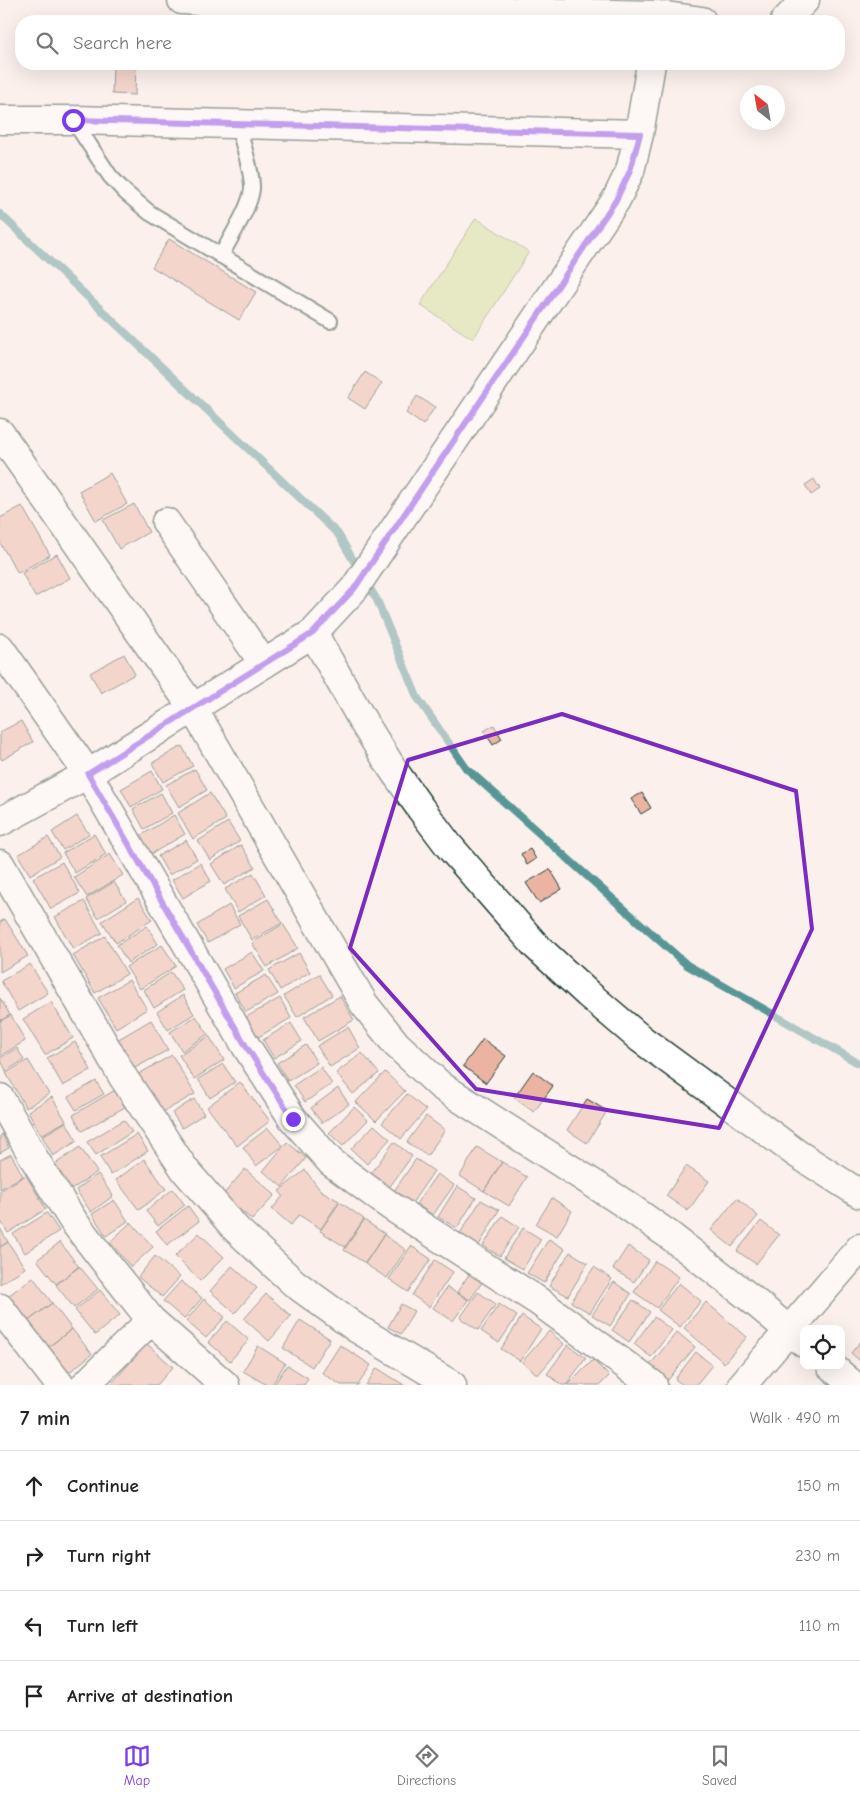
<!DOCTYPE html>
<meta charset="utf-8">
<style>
:root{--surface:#fff;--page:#f2f2f2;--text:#222;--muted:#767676;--line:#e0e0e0;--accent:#7c3aed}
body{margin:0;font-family:"Comic Neue",sans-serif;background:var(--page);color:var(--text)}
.controls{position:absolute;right:15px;bottom:15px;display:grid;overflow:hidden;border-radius:10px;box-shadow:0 5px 20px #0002}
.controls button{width:45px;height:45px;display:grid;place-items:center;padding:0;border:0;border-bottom:1px solid var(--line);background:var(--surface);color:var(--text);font:25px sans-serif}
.compass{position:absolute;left:740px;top:85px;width:45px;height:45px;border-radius:50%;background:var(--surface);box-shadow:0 5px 20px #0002;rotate:329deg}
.stop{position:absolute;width:15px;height:15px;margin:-11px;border:4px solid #7c3aed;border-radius:50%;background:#fff}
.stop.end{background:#7c3aed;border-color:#fff;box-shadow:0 1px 5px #0008}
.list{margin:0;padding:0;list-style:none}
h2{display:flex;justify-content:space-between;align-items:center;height:65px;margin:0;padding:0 20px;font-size:21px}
h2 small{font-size:16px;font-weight:400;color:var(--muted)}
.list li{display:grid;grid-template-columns:32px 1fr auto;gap:15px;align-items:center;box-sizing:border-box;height:70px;padding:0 20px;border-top:1px solid var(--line)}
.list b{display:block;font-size:19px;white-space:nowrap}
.list em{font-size:16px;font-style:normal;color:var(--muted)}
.icon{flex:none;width:28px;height:28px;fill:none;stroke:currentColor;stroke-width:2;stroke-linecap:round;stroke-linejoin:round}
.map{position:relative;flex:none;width:860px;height:1385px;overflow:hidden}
.search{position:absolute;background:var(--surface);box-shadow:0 5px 20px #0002;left:15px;right:15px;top:15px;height:55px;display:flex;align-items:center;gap:12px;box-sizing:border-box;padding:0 18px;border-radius:20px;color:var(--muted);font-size:19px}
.sheet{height:345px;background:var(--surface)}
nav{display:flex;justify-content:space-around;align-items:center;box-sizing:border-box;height:70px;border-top:1px solid var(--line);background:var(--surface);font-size:14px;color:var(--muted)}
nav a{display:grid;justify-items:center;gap:2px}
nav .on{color:var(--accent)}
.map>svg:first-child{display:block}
</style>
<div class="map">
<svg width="860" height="1385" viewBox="0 0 860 1385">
<rect width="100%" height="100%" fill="#fbf0ec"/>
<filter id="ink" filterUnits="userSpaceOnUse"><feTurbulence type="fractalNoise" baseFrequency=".02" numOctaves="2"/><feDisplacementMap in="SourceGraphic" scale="10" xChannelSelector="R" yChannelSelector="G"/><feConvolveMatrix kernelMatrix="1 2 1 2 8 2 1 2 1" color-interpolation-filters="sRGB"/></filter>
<g filter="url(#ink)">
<!-- green -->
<path fill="#cedf92" stroke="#768e63" d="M 476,218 L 529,252 L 473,339 L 420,305 Z"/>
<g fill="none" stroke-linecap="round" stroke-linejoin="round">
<!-- stream -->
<path stroke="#599696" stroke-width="8" d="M 0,214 L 338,534 L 360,572
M 366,582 L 377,600 L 417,697 L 466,768 L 687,965 L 860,1064"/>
</g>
<!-- building -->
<path fill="#ebb4a2" stroke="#1f3d34" d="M 113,64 L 136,65 L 135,95 L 112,94 Z
M 169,239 L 256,292 L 239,320 L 152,267 Z
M 365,372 L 382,383 L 365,409 L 348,398 Z
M 417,396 L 435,407 L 423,425 L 406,413 Z
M 110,473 L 127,504 L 96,521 L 79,491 Z
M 814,479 L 820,489 L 811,495 L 805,485 Z
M 134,504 L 149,532 L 119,549 L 103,520 Z
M 22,506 L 50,555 L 18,573 L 0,543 L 0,518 Z
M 57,554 L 70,578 L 35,597 L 22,573 Z
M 124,654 L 135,674 L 101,693 L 90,673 Z
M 21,721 L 33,742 L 2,760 L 0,757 L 0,732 Z
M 494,725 L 502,739 L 493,745 L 484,731 Z
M 182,746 L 193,766 L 163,782 L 152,763 Z
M 195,769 L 207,790 L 179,807 L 166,785 Z
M 152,771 L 162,789 L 131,807 L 121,789 Z
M 161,793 L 172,813 L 144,829 L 133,809 Z
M 210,793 L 226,819 L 193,839 L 178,813 Z
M 642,793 L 651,808 L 641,814 L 631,799 Z
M 174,815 L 185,834 L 148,856 L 137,838 Z
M 77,816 L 89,834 L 63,850 L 52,832 Z
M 228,822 L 240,841 L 210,860 L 198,841 Z
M 94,834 L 106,854 L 75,873 L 63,853 Z
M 48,837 L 60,857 L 30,875 L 18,855 Z
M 186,840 L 197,859 L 169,875 L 158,856 Z
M 241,845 L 255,867 L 224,885 L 211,864 Z
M 530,849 L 536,859 L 527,865 L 521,854 Z
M 110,854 L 123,875 L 87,897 L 74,877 Z
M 62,862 L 80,893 L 51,909 L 33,878 Z
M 200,863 L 211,881 L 183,898 L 172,880 Z
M 550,869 L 562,889 L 539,903 L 526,883 Z
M 253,873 L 266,895 L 238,912 L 225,889 Z
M 114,882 L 126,901 L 98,918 L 86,899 Z
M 138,898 L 152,920 L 116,943 L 102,921 Z
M 268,899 L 282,923 L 252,940 L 238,916 Z
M 84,901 L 102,933 L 73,949 L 55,917 Z
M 229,905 L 240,924 L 208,943 L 197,925 Z
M 5,919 L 28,956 L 0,972 L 0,922 Z
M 283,924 L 298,948 L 267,967 L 252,943 Z
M 147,926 L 158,944 L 128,963 L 117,945 Z
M 105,936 L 127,974 L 95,993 L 73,955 Z
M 162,945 L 176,966 L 140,989 L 126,967 Z
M 252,952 L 264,971 L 234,988 L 223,969 Z
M 299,953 L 310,972 L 280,990 L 269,970 Z
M 30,964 L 48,993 L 18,1011 L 1,981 Z
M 171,972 L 183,990 L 154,1008 L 144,990 Z
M 319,974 L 332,995 L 297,1017 L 284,996 Z
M 266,975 L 278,994 L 246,1012 L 235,993 Z
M 129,980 L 147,1009 L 116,1028 L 98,998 Z
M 183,995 L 194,1014 L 168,1030 L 157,1012 Z
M 340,996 L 354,1020 L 318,1041 L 304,1017 Z
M 0,998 L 10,1015 L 0,1021 Z
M 280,998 L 291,1018 L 253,1040 L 241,1020 Z
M 51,1002 L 73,1038 L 45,1055 L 23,1019 Z
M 11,1015 L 25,1041 L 0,1056 L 0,1021 Z
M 196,1016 L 208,1034 L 182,1051 L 170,1032 Z
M 151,1020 L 168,1050 L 133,1069 L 117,1040 Z
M 291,1023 L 302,1041 L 274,1058 L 263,1040 Z
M 348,1027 L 360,1048 L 330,1067 L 317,1046 Z
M 209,1036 L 224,1060 L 194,1079 L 179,1055 Z
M 483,1039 L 506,1056 L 486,1083 L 463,1066 Z
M 75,1042 L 91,1070 L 63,1086 L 47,1058 Z
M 306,1045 L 317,1063 L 288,1081 L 277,1063 Z
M 17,1048 L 24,1060 L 6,1071 L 0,1058 Z
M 362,1053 L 379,1073 L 353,1094 L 336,1073 Z
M 172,1055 L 195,1094 L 158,1115 L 135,1076 Z
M 28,1060 L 49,1094 L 26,1108 L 6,1073 Z
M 223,1064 L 235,1082 L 210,1098 L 198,1079 Z
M 321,1067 L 332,1084 L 305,1102 L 294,1085 Z
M 533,1071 L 553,1086 L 534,1112 L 514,1098 Z
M 385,1072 L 405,1091 L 376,1121 L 356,1102 Z
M 96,1081 L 104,1094 L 76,1110 L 68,1097 Z
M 240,1082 L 270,1121 L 237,1146 L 207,1107 Z
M 338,1088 L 349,1104 L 322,1123 L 311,1108 Z
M 115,1090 L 125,1107 L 82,1131 L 73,1115 Z
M 407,1094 L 426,1110 L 401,1139 L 382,1123 Z
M 52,1097 L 66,1121 L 41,1135 L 28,1111 Z
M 194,1099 L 204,1114 L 182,1128 L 172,1113 Z
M 587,1099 L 607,1111 L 587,1143 L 567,1130 Z
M 354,1107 L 368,1120 L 343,1146 L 329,1133 Z
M 426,1116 L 445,1130 L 427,1156 L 407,1142 Z
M 124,1120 L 132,1132 L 96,1155 L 87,1142 Z
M 66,1122 L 77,1141 L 53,1156 L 42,1136 Z
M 374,1125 L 390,1139 L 367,1164 L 351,1149 Z
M 268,1128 L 283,1146 L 256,1166 L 243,1147 Z
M 2,1134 L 9,1148 L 0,1153 L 0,1136 Z
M 137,1134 L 148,1151 L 111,1175 L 100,1157 Z
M 287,1142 L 306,1158 L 282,1187 L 263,1171 Z
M 394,1142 L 412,1156 L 388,1189 L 369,1176 Z
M 80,1147 L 97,1172 L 68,1192 L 51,1167 Z
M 477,1147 L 502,1162 L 484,1191 L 460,1176 Z
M 11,1154 L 23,1176 L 0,1189 L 0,1160 Z
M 144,1159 L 166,1189 L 139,1210 L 116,1180 Z
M 416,1159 L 434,1171 L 410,1206 L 392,1194 Z
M 502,1162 L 527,1177 L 509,1206 L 484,1191 Z
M 686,1166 L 709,1181 L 688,1211 L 666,1196 Z
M 245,1169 L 275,1195 L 252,1220 L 223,1195 Z
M 305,1170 L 320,1190 L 339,1201 L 321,1229 L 299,1215 L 291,1225 L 272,1209 L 283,1196 L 279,1191 Z
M 98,1174 L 113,1196 L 91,1212 L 76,1190 Z
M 437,1174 L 454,1185 L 433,1215 L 416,1204 Z
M 26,1175 L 46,1209 L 8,1233 L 0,1220 L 0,1191 Z
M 457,1186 L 476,1198 L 457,1228 L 438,1217 Z
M 173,1189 L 185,1205 L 158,1226 L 146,1211 Z
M 552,1198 L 572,1211 L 557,1236 L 536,1224 Z
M 737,1198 L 758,1216 L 732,1247 L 711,1230 Z
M 114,1200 L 128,1221 L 106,1236 L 92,1214 Z
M 481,1200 L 499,1210 L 478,1247 L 459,1235 Z
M 340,1202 L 364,1219 L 345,1247 L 320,1231 Z
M 188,1206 L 199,1221 L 167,1245 L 156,1231 Z
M 47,1213 L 59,1231 L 25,1253 L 13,1234 Z
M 502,1216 L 519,1227 L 500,1256 L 483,1246 Z
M 364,1220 L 385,1234 L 365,1263 L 344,1250 Z
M 761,1221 L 779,1235 L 756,1264 L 737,1251 Z
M 131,1222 L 153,1247 L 131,1267 L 110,1242 Z
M 0,1228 L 8,1242 L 0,1247 Z
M 523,1228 L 541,1239 L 523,1269 L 504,1258 Z
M 199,1233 L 224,1257 L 200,1281 L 175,1256 Z
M 384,1235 L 406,1250 L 387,1278 L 365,1264 Z
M 549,1239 L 565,1249 L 544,1283 L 527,1273 Z
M 8,1242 L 25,1268 L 0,1284 L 0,1247 Z
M 60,1242 L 79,1267 L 56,1284 L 37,1260 Z
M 411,1246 L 431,1259 L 408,1292 L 389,1279 Z
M 628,1246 L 649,1260 L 634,1282 L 613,1269 Z
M 570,1252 L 588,1263 L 568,1296 L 549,1286 Z
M 155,1256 L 180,1277 L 162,1297 L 138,1277 Z
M 435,1260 L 453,1272 L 429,1307 L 412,1295 Z
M 655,1261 L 679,1277 L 657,1308 L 634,1292 Z
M 79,1266 L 98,1289 L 74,1308 L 56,1285 Z
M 232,1266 L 257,1288 L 235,1313 L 210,1291 Z
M 594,1267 L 612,1279 L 590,1313 L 571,1302 Z
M 470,1273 L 483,1281 L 470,1300 L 457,1292 Z
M 33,1277 L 52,1303 L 27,1322 L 8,1296 Z
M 181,1281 L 202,1298 L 184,1319 L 163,1301 Z
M 614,1282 L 631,1294 L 610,1326 L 592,1315 Z
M 679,1283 L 701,1301 L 680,1327 L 658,1310 Z
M 447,1287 L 468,1300 L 453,1321 L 433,1308 Z
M 100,1290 L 120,1315 L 95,1335 L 75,1310 Z
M 478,1292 L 496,1304 L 478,1330 L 460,1318 Z
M 266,1294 L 291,1316 L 269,1341 L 244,1319 Z
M 204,1299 L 225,1317 L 206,1338 L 186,1321 Z
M 633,1300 L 650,1312 L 629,1342 L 612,1330 Z
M 706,1302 L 747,1337 L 724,1363 L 684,1328 Z
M 52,1303 L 72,1329 L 47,1348 L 27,1322 Z
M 401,1304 L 414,1311 L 401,1334 L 388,1327 Z
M 499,1304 L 517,1316 L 499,1343 L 481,1331 Z
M 522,1316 L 541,1329 L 520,1361 L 501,1349 Z
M 654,1317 L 672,1330 L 651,1357 L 634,1344 Z
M 300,1320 L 330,1339 L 312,1367 L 283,1348 Z
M 227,1321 L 249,1340 L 230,1361 L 208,1342 Z
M 72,1329 L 92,1354 L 67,1374 L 47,1348 Z
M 549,1331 L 564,1344 L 538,1375 L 522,1362 Z
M 677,1332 L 695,1347 L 668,1380 L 650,1365 Z
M 860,1342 L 860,1361 L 851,1353 Z
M 147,1344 L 173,1367 L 157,1385 L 110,1385 Z
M 340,1345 L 371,1365 L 358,1385 L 341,1385 L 322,1373 Z
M 568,1345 L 586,1358 L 566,1385 L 562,1385 L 547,1374 Z
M 258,1346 L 285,1363 L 272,1385 L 267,1385 L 243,1371 Z
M 696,1352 L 712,1365 L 696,1385 L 683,1385 L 675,1379 Z
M 593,1360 L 609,1376 L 600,1385 L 568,1385 Z
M 287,1365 L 308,1378 L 304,1385 L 274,1385 Z
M 377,1368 L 404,1385 L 366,1385 Z"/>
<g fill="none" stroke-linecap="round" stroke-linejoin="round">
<!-- lane casing -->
<g stroke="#1f3d34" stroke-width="18">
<path id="lane" d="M 73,120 L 110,176 L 126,193 L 150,213 L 330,321
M 221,256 C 230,238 250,208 252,189 C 253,173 242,142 238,125"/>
</g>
<!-- street casing -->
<g stroke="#1f3d34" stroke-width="31">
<path id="street" d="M 182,0 L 268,6 L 659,15 L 702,21
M 785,21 L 805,0
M 0,120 L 73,120 L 639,134
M 166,522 L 264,664
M 313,633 L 364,723 L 392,768 L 421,809 L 449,846 L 536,946 L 588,994 L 641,1039 L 796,1153 L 860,1194
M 0,648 L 88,774 L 246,1046 L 293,1119 L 331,1162 L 392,1207 L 538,1301 L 653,1385
M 0,822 L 88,774 L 313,633 L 354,589 L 616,200 L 630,171 L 639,134 L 651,64
M 0,864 L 123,1077 L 185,1170 L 236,1229 L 294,1283 L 356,1328 L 452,1385
M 0,1098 L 35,1160 L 74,1222 L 113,1272 L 151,1320 L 225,1385
M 0,1308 L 60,1385
M 85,1385 L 151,1320
M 742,1385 L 860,1248"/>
</g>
<!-- secondary casing -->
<g stroke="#1f3d34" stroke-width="31">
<path id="secondary" d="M 0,433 L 193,708 L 364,1004 L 396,1044 L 441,1086 L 622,1202 L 669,1235 L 749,1297 L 804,1343
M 831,1366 L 853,1385"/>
</g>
<!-- lane -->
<use href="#lane" stroke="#fff" stroke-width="14"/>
<!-- street -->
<use href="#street" stroke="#fff" stroke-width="28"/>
<!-- secondary -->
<use href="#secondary" stroke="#fff" stroke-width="28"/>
</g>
</g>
<g fill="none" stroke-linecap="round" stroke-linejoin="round" filter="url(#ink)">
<!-- route -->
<path stroke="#7c3aed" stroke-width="6" d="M 73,120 L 640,134 L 630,171 L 616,200 L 354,589 L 313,633 L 88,774 L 246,1046 L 293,1119"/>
</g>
<!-- marked area -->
<path d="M0 0H860V1385H0ZM 562,714 L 796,791 L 812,929 L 719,1128 L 476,1089 L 350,948 L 408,760 Z" fill="#fbf0ec" fill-opacity=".55" fill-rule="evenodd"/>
<path fill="none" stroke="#7b2cbf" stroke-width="4" stroke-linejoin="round" d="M 562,714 L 796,791 L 812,929 L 719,1128 L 476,1089 L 350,948 L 408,760 Z"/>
</svg>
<div class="controls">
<button><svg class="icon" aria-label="locate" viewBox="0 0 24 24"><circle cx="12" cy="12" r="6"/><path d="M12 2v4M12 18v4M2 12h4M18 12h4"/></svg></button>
</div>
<svg class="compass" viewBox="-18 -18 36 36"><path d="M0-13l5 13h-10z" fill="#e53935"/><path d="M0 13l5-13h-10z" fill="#767676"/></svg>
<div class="stop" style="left:73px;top:120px"></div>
<div class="stop end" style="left:293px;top:1119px"></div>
<div class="search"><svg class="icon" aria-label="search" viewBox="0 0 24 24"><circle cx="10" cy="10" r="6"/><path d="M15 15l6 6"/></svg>Search here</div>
</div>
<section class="sheet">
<h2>7 min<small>Walk · 490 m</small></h2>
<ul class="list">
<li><svg class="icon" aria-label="ahead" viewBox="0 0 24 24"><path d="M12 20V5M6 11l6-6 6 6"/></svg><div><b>Continue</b></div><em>150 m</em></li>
<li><svg class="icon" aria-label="right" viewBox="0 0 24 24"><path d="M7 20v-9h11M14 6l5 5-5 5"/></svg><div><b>Turn right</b></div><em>230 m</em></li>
<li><svg class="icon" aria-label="left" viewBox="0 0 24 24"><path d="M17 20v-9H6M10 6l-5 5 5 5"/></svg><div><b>Turn left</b></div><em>110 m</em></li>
<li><svg class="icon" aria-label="arrive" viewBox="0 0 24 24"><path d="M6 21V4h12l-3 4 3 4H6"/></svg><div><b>Arrive at destination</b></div></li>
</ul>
</section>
<nav>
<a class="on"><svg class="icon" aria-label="map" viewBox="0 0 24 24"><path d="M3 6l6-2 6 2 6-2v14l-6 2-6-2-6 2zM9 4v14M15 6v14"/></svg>Map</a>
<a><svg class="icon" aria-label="directions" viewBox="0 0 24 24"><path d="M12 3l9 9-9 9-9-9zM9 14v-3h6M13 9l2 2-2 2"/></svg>Directions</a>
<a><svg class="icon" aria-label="saved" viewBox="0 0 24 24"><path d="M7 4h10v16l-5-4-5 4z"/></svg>Saved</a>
</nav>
